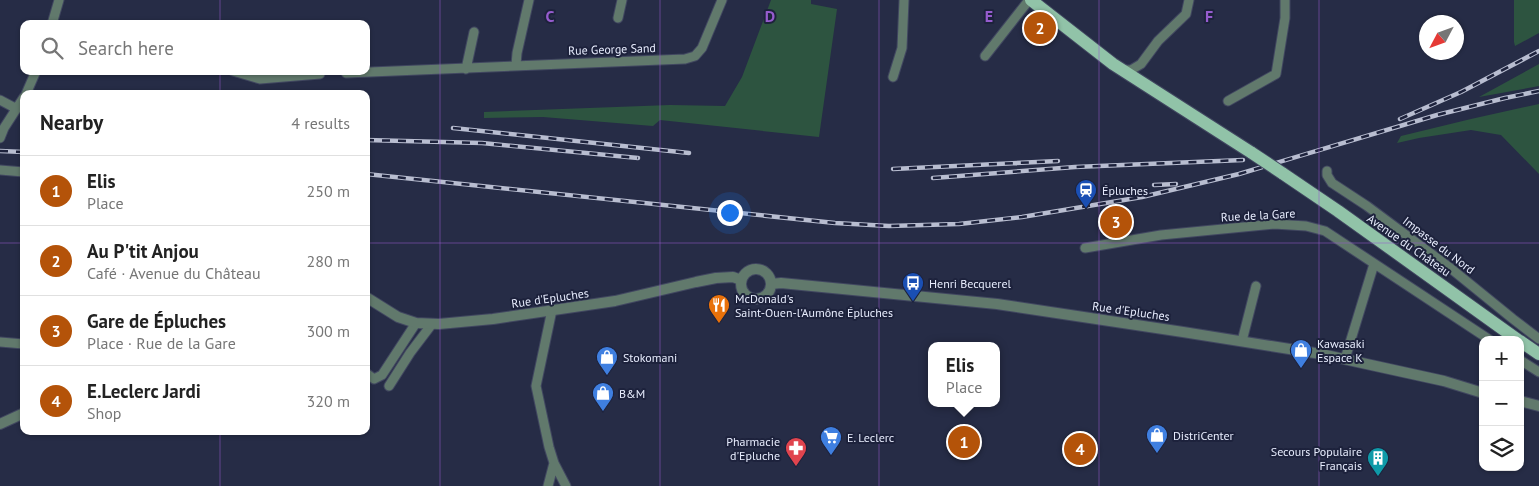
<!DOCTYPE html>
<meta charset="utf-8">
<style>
:root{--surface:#fff;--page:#f6f6f6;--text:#222;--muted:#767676;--line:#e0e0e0;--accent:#b45309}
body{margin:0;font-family:"PT Sans",sans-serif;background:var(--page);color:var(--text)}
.controls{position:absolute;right:15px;bottom:15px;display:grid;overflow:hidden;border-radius:10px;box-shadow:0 1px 4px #0004}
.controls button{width:45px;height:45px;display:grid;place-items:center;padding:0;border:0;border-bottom:1px solid var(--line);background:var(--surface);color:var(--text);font:25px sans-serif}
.compass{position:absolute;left:1419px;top:15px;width:45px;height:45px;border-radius:50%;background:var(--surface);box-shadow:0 1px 4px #0004;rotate:229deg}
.you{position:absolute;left:729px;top:212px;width:18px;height:18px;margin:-12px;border:4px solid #fff;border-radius:50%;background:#1a73e8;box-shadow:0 0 0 8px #1a73e833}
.badge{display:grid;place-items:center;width:32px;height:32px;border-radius:50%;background:var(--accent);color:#fff;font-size:16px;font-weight:700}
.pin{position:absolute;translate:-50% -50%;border:2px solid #fff;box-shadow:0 1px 5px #0006}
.popup{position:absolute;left:928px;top:342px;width:72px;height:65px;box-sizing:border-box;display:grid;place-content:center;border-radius:10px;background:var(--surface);filter:drop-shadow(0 1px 4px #0005);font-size:16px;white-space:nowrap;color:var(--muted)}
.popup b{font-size:19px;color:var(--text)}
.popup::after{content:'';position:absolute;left:50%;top:100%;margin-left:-10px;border:10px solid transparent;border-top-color:var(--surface)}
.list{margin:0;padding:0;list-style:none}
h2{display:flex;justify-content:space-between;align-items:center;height:65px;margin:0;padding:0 20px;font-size:21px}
h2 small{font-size:16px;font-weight:400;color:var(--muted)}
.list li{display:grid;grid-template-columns:32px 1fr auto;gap:15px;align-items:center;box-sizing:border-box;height:70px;padding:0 20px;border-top:1px solid var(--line)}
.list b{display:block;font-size:19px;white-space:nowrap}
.list p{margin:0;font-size:16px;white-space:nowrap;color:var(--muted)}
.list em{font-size:16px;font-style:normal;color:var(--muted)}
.icon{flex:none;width:28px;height:28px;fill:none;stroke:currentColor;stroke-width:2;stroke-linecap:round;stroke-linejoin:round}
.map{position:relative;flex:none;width:1539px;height:486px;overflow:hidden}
.search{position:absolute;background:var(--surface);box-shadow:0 1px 4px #0004;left:20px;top:20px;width:350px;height:55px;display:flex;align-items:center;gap:12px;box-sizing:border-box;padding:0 18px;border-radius:10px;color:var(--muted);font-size:19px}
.panel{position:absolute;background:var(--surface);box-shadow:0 1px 4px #0004;left:20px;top:90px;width:350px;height:345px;border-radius:10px}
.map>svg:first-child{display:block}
</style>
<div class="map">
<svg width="1539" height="486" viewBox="0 0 1539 486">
<rect width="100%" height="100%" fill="#262c46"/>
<!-- green -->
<path fill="#2d5440" d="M 771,0 L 811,0 L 811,4 L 837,9 L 819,137 L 660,120 L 653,126 L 543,117 L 484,118 L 484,112 L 670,105 L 725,106 L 742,77 Z
M 1514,0 L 1539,0 L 1539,33 L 1515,46 L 1514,42 Z
M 1539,64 L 1539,86 L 1479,97 Z
M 1539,104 L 1539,174 L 1501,135 L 1471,130 L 1419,138 L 1397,143 L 1401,136 L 1471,119 Z"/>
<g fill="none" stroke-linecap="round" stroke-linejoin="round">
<!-- minor casing -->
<g stroke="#414760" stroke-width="11">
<path id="minor" d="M 618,18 L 622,0
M 52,24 L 59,0
M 985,56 L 1029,0
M 516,65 L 517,53 L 529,0
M 466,69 L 474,32
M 1122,70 L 1131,70 L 1141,64 L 1158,41 L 1186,14 L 1189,0
M 233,71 L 260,79 L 320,74
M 346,73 L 685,59 L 695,56 L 702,48 L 722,0
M 893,77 L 902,48 L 904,0
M 26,94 L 36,71
M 0,100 L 17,109
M 1228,101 L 1276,74 L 1285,18 L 1285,0
M 0,138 L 4,128 L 24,97
M 0,170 L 24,172
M 1327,171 L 1327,175 L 1332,183 L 1367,206 L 1449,267 L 1513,319 L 1539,339
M 1085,248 L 1161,235 L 1274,224 L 1306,226 L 1325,231 L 1490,340
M 1242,341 L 1256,286
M 0,342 L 24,344
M 1345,359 L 1374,264
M 1520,360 L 1539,372
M 366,373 L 374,379 L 382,375 L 416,323
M 389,386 L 410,353 L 432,324
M 554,463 L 566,486
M 548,486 L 554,463 L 549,447 L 536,386 L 552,310"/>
</g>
<!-- tertiary casing -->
<g stroke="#414760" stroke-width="12">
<path id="tertiary" d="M741 284a15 15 0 1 1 30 0a15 15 0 1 1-30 0Z
M 771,284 L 781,283 L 997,304 L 1183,332 L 1321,354 L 1444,381 L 1483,393
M 366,297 L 398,317 L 416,323 L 439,324 L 493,319 L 615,301 L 696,282 L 716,278 L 733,277 L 741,280
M 1520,401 L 1539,406
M 0,424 L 24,413"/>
</g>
<!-- primary casing -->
<g stroke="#414760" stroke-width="14">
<path id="primary" d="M 1031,0 L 1113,64 L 1252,153
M 1282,173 L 1338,211 L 1518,340
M 1520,341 L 1539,354"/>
</g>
<!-- minor -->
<use href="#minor" stroke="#61796c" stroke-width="9"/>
<!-- tertiary -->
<use href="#tertiary" stroke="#61796c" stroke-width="10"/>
<!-- primary -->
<use href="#primary" stroke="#91c3a8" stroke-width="12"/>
<!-- rail casing -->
<g stroke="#b8bdd0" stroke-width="4.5">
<path id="rail" d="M 1400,119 L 1461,92 L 1539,51
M 453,128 L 689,153
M 366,140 L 482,143 L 638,158
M 0,151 L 24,152
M 893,169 L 1058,161
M 366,174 L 835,223 L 889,226 L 959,224 L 1022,217 L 1142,197 L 1239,174 L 1437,115 L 1505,98 L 1539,91
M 933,178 L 1075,167 L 1243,160
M 1154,185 L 1176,184"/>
</g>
<!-- rail -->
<use href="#rail" stroke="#1d223c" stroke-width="2.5" stroke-dasharray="8" stroke-linecap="butt"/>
<!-- primary-bridge casing -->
<g stroke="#414760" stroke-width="14" stroke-linecap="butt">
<path id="primary-bridge" d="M 1252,153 L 1282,173"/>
</g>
<!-- primary-bridge -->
<use href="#primary-bridge" stroke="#91c3a8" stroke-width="12"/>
</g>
<!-- grid -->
<path fill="none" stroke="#965cce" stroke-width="1" stroke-opacity="0.55" d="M 220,0 L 220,24M 440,0 L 440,486M 660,0 L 660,486M 879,0 L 879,486M 1099,0 L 1099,486M 1319,0 L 1319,486M 220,71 L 220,94M 0,243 L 24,243M 366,243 L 1539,243M 220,431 L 220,486"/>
<!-- icons -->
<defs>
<g id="station-pin" transform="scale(1.125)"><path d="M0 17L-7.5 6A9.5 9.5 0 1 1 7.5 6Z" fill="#1a4fb4" stroke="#1d223c"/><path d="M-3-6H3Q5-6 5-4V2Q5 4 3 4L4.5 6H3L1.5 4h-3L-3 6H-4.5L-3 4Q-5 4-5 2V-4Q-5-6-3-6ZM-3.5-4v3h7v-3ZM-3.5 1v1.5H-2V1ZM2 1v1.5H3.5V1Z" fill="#fff"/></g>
<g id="bus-pin" transform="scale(1.125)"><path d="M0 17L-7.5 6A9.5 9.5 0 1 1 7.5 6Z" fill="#1a4fb4" stroke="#1d223c"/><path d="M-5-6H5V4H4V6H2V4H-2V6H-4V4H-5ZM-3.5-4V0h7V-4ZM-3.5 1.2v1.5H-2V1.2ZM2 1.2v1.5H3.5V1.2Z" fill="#fff"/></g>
<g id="restaurant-pin" transform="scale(1.125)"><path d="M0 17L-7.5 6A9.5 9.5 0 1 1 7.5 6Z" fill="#e8710a" stroke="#1d223c"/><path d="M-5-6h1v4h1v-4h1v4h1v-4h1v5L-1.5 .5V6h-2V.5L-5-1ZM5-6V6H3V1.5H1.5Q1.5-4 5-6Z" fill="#fff"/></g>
<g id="shop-pin" transform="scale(1.125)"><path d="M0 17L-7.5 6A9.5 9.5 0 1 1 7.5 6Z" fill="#3f7fe0" stroke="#1d223c"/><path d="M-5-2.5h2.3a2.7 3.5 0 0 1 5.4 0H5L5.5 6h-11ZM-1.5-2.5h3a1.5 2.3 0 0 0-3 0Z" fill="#fff"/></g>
<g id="supermarket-pin" transform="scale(1.125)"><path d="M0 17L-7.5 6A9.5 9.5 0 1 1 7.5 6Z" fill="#3f7fe0" stroke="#1d223c"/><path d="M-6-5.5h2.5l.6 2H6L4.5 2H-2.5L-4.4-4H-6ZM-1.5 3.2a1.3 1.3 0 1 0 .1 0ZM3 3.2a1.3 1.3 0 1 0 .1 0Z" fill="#fff"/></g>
<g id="pharmacy-pin" transform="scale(1.125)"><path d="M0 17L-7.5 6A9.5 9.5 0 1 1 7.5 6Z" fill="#e0444e" stroke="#1d223c"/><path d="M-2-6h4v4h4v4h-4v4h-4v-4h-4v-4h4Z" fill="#fff"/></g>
<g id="building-pin" transform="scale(1.125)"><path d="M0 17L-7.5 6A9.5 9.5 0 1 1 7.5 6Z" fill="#0f9aa8" stroke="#1d223c"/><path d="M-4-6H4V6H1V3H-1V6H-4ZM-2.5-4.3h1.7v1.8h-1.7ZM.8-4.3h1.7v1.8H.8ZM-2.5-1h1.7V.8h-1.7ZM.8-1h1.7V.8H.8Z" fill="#fff"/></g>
</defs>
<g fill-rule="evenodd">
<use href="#station-pin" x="1086" y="190"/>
<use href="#bus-pin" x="913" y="283"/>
<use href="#restaurant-pin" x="719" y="305"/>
<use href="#shop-pin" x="1301" y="350"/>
<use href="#shop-pin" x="607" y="357"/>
<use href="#shop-pin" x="603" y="393"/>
<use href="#shop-pin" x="1157" y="435"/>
<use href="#supermarket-pin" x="831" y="437"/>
<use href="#pharmacy-pin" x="796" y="448"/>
<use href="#building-pin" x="1378" y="458"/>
</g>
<g text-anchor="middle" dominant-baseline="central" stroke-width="4" stroke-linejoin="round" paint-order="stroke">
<!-- street labels -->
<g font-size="12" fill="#e7ecfd" stroke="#1d223c">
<text transform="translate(612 49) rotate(-2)">Rue George Sand</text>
<text transform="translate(1258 215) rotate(-3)">Rue de la Gare</text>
<text transform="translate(1409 245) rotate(35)">Avenue du Château</text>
<text transform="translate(1439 245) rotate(37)">Impasse du Nord</text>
<text transform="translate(550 298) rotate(-8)">Rue d'Epluches</text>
<text transform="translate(1131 311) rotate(8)">Rue d'Epluches</text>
</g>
<!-- poi labels -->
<g font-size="12" fill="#e7ecfd" stroke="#1d223c" text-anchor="start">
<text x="1102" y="190">Épluches</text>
<text x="929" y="283">Henri Becquerel</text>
<text x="735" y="298">McDonald's<tspan x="735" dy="14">Saint-Ouen-l'Aumône Épluches</tspan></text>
<text x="1317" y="343">Kawasaki<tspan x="1317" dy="14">Espace K</tspan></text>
<text x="623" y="357">Stokomani</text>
<text x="619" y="393">B&amp;M</text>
<text x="1173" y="435">DistriCenter</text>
<text x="847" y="437">E. Leclerc</text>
<text x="780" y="441" text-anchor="end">Pharmacie<tspan x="780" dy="14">d'Epluche</tspan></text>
<text x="1362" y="451" text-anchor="end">Secours Populaire<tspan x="1362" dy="14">Français</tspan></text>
</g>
</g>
<g font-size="16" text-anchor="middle" font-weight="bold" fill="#965cce" stroke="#1d223c" stroke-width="4" stroke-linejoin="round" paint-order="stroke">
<text x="550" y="22">C</text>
<text x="770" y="22">D</text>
<text x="989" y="22">E</text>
<text x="1209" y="22">F</text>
</g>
</svg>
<div class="controls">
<button>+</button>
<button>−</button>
<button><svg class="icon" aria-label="layers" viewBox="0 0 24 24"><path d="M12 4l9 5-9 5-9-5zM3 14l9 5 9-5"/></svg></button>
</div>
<svg class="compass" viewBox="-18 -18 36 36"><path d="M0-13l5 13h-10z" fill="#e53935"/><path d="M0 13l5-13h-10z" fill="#767676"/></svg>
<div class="you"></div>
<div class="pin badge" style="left:964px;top:442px">1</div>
<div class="popup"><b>Elis</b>Place</div>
<div class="pin badge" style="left:1040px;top:28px">2</div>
<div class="pin badge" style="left:1116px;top:222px">3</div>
<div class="pin badge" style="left:1080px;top:449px">4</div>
<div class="search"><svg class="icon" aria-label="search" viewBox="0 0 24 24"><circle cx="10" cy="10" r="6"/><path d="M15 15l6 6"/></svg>Search here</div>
<section class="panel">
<h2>Nearby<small>4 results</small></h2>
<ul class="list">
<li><span class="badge">1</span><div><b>Elis</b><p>Place</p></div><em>250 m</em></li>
<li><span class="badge">2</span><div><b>Au P'tit Anjou</b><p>Café · Avenue du Château</p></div><em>280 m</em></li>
<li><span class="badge">3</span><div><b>Gare de Épluches</b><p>Place · Rue de la Gare</p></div><em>300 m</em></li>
<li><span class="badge">4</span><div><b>E.Leclerc Jardi</b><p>Shop</p></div><em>320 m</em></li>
</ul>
</section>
</div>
